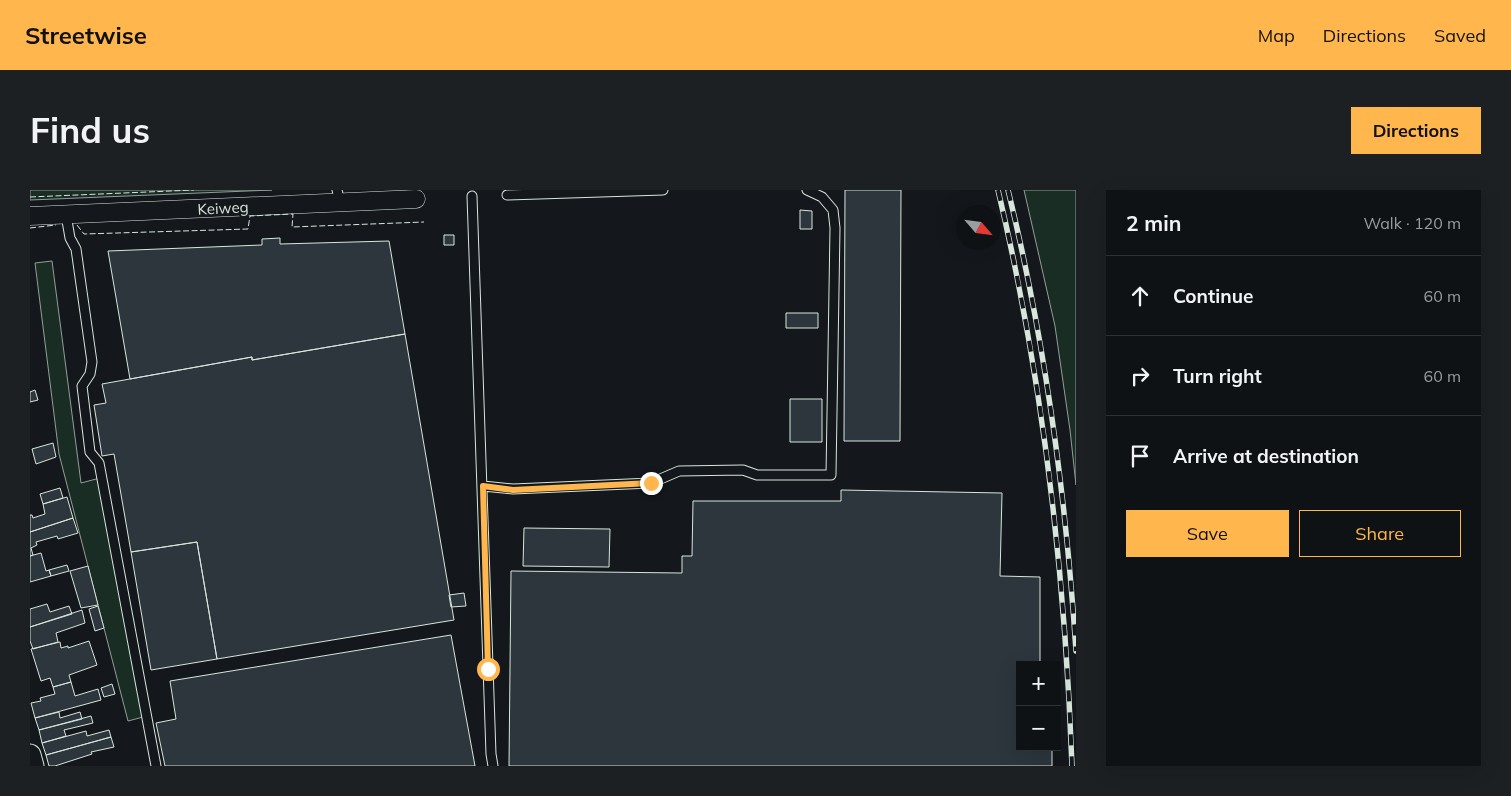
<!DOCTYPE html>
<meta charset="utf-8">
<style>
:root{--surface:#0f1215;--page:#1d2022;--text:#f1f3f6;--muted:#9b9ea0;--line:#2f3234;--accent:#ffb74d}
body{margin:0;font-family:Mulish,sans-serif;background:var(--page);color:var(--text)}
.controls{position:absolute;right:15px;bottom:15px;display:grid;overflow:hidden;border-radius:0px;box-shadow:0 5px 20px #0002}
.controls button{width:45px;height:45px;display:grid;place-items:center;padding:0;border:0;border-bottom:1px solid var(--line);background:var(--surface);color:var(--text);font:25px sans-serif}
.compass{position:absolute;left:926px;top:15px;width:45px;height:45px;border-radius:50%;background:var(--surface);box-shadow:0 5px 20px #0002;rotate:118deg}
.stop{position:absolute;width:15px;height:15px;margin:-11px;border:4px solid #ffb74d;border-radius:50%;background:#fff}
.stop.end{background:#ffb74d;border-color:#fff;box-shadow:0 1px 5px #0008}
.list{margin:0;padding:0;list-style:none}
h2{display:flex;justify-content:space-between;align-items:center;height:65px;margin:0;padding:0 20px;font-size:21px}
h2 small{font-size:16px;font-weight:400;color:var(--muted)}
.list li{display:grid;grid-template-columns:32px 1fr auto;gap:15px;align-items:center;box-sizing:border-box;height:80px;padding:0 20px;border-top:1px solid var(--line)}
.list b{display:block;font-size:19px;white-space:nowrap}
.list em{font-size:16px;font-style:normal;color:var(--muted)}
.actions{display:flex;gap:10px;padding:15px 20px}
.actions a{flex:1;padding:11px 0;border:1px solid var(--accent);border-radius:0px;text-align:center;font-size:18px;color:var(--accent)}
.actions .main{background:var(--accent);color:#111}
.icon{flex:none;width:28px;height:28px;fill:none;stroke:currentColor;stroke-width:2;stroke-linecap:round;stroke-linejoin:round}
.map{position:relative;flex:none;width:1046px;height:576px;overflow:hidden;border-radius:0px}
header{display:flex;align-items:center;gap:30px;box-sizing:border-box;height:70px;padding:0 25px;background:var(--accent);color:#111}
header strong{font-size:24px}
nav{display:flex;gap:28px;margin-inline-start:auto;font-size:18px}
.intro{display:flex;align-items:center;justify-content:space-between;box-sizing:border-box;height:120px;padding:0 30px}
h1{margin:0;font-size:35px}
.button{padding:12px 22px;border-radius:0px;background:var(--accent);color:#111;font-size:18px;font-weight:700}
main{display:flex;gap:30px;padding:0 30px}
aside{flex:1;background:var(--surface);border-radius:0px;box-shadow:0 5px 20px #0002}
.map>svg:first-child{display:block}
</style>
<header>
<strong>Streetwise</strong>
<nav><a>Map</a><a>Directions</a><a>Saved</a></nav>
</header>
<div class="intro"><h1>Find us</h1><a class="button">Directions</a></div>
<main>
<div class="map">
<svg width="1046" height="576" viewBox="0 0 1046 576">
<rect width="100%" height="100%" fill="#14181c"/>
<!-- green -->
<path fill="#1a2d24" stroke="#939e99" d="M 0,0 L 242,0 L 0,10 Z
M 994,0 L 1046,0 L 1046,295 L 1040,240 L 1025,136 Z
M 22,71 L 51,293 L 70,288 L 113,527 L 98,531 L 29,264 L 5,73 Z"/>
<!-- building -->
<path fill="#2c363c" stroke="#d8e6dc" d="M 815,0 L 871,0 L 870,251 L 814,251 Z
M 770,20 L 782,21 L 782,39 L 770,39 Z
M 414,45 L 424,45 L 424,55 L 414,55 Z
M 250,48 L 250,54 L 359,51 L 375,144 L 222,170 L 222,167 L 100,189 L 78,61 L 232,55 L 232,49 Z
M 756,123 L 788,123 L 788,138 L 756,138 Z
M 375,144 L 424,430 L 187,469 L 167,352 L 101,362 L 84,264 L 72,266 L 64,215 L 76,213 L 72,194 L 222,167 L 222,170 Z
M 5,200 L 8,210 L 0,212 L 0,202 Z
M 760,209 L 792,209 L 792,252 L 760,252 Z
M 23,253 L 26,267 L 6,274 L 2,259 Z
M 30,298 L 33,308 L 13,314 L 10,304 Z
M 811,300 L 972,303 L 970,386 L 1010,387 L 1010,475 L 990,475 L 990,557 L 1022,557 L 1022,576 L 479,576 L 481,381 L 652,383 L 652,366 L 662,366 L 663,311 L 811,311 Z
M 37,307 L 43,328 L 0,342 L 0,325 L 2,325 L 3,328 L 15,324 L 13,314 Z
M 43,328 L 48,343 L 28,349 L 27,346 L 6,352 L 7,355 L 1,358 L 3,365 L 0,366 L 0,342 Z
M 494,338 L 580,339 L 579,377 L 493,376 Z
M 167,352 L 187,469 L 121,480 L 101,362 Z
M 11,363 L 16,381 L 19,380 L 21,386 L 0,392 L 0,366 Z
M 37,375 L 39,381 L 21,386 L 19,380 Z
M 58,376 L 68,415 L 51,418 L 40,381 Z
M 434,403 L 436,416 L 421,417 L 419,405 Z
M 17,414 L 20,422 L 39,416 L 42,424 L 0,437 L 0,419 Z
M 68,416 L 74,438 L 65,441 L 59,419 Z
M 52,420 L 55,433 L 26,443 L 28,452 L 3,459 L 0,451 L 0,437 Z
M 421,445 L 445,576 L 135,576 L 126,533 L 146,529 L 140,491 Z
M 59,451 L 67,475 L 39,485 L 41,492 L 23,497 L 20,488 L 11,491 L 1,459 L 30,452 L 31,458 L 38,456 L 38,458 Z
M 41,492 L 45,506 L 68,499 L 71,510 L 5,528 L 1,513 L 11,511 L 10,508 L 25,504 L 23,497 Z
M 82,494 L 85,504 L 74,507 L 71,498 Z
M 29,522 L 30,528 L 50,522 L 52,529 L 9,540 L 5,528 Z
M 61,526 L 63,533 L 34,540 L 36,546 L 12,553 L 9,540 Z
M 79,540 L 81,547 L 16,565 L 12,553 L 56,541 L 57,546 Z
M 81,547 L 84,557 L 61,562 L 62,564 L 25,576 L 19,576 L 16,565 Z"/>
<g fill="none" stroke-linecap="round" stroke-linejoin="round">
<!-- service casing -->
<g stroke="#d8e6dc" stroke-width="11">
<path id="service" d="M 307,0 L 310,12
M 477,5 L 633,0
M 442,6 L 461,564 L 463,576
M 36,25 L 40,48 L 46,59 L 62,172 L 60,184 L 52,196 L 60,262 L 69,273 L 126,576
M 453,296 L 483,299 L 621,293 L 649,281 L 713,280 L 727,285 L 801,285 L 805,38 L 803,20 L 792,7 L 777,0"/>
</g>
<!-- minor casing -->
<g stroke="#d8e6dc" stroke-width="19">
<path id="minor" d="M 0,26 L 386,9"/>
</g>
<!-- tertiary casing -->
<g stroke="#d8e6dc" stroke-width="23">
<path id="tertiary" d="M 0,565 L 3,576"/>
</g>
<!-- service -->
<use href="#service" stroke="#14181c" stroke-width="9"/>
<!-- minor -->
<use href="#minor" stroke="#14181c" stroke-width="18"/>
<!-- tertiary -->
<use href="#tertiary" stroke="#14181c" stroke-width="21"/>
<!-- rail casing -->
<g stroke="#d8e6dc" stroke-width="5.5">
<path id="rail" d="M 968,0 C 1013,189 1035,382 1042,576
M 978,0 C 1015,151 1036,306 1046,461"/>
</g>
<!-- rail -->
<use href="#rail" stroke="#14181c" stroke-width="4" stroke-dasharray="11" stroke-linecap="butt"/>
<!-- fence -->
<path stroke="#d8e6dc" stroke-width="1" stroke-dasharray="6 2.5" stroke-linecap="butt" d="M 0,7 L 164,0
M 47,35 L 54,44 L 218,39 L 220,26 L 263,24 L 262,37 L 394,32
M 0,38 L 26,35"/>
</g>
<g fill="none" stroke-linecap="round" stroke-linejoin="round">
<!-- route -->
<path stroke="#ffb74d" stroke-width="6" d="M 458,479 L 453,296 L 483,300 L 621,293"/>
</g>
<g text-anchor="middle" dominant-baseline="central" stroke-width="4" stroke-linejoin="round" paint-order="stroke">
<!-- street labels -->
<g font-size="15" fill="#d8e6dc" stroke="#14181c">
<text transform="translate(193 18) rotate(-3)">Keiweg</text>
</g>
</g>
</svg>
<div class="controls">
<button>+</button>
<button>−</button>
</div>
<svg class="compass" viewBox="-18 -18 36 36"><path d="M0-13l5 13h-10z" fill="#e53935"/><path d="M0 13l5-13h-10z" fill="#9b9ea0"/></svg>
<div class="stop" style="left:458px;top:479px"></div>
<div class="stop end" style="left:621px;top:293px"></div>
</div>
<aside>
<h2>2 min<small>Walk · 120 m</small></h2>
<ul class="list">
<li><svg class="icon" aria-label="ahead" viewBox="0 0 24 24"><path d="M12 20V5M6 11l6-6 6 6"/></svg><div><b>Continue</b></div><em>60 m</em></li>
<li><svg class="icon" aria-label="right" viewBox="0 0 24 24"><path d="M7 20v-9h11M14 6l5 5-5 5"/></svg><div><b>Turn right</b></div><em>60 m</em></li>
<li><svg class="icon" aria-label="arrive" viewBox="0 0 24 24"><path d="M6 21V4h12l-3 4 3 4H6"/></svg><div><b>Arrive at destination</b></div></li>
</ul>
<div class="actions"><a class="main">Save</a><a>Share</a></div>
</aside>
</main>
